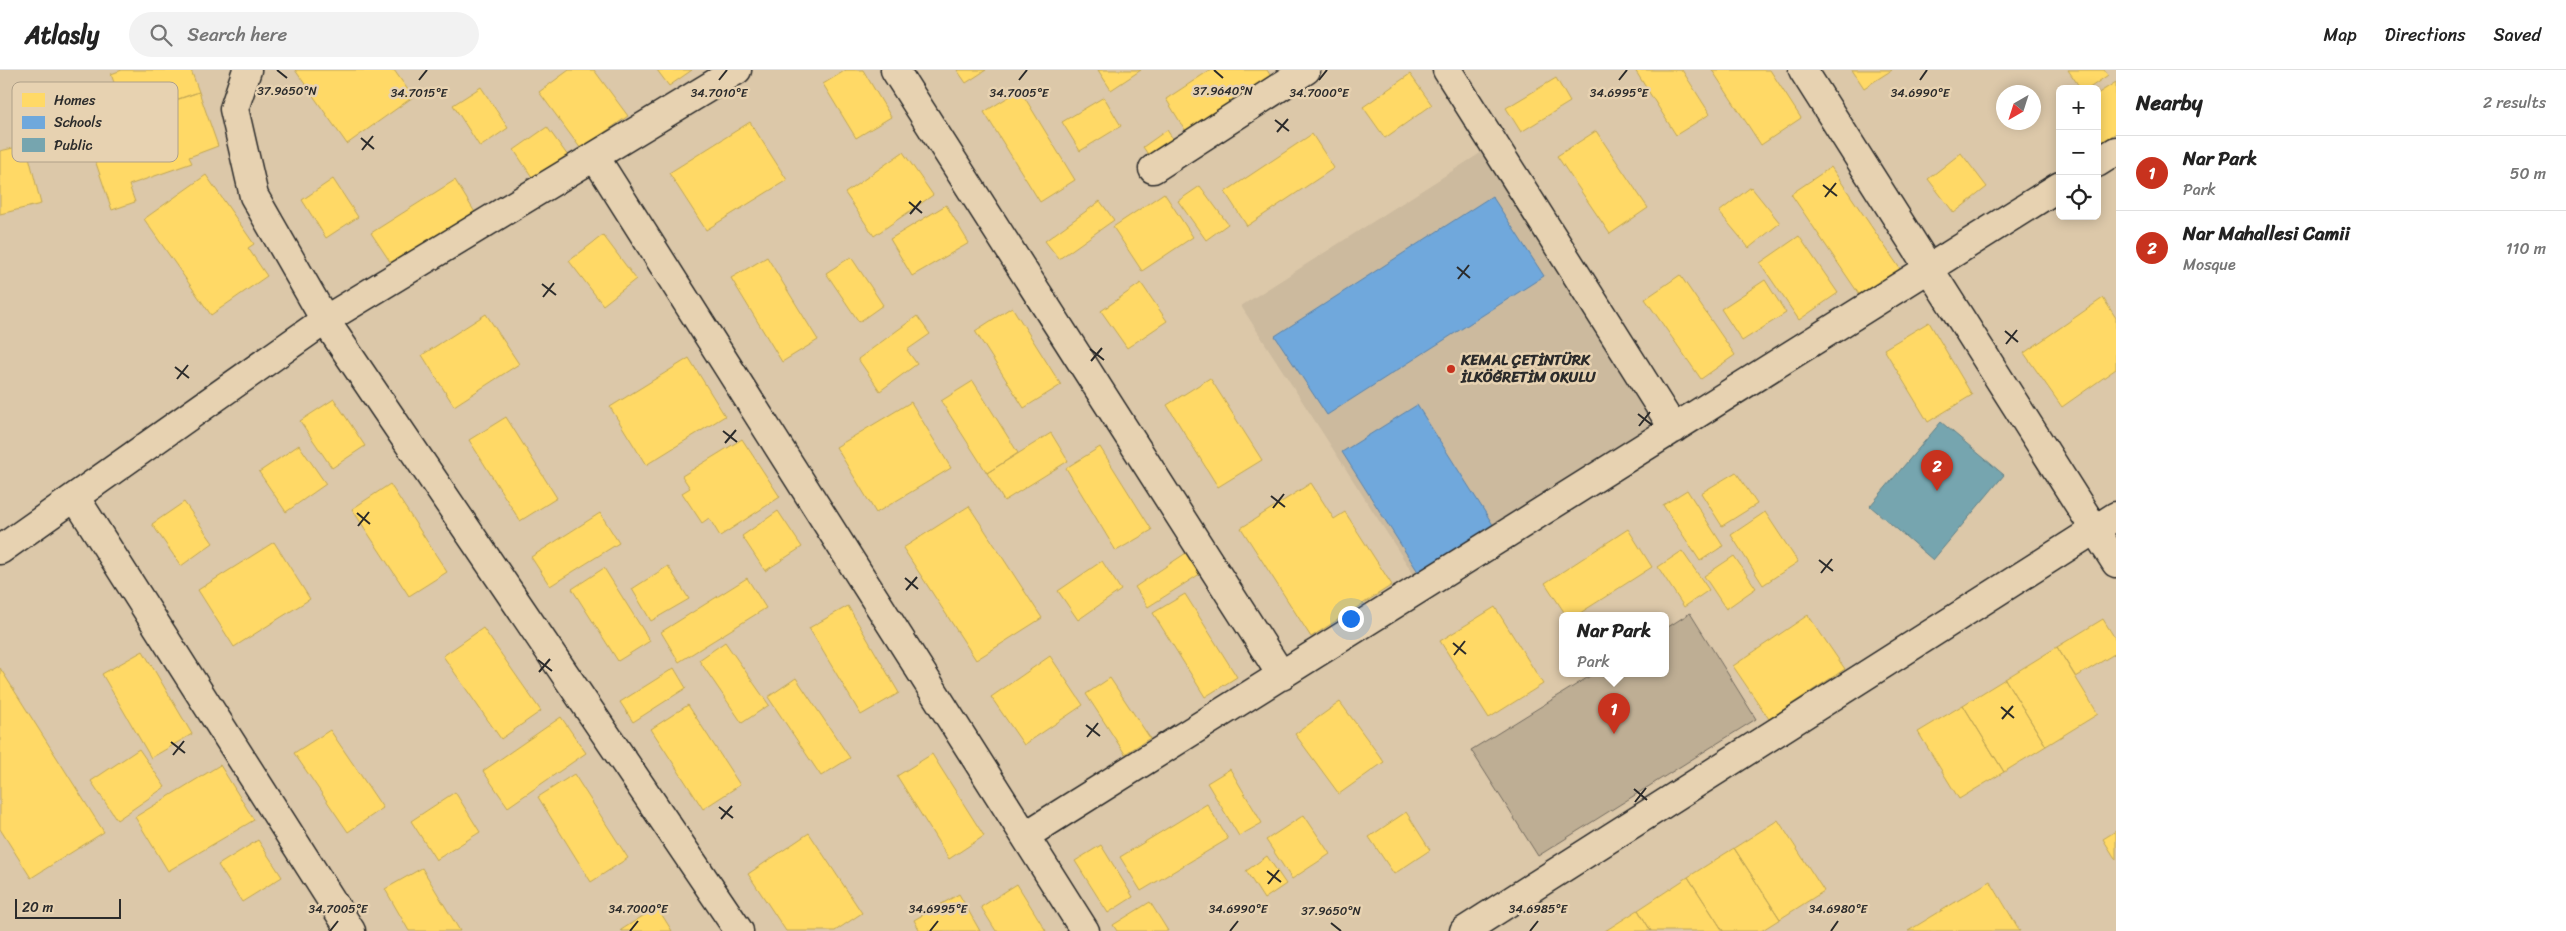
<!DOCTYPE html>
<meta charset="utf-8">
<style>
:root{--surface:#fff;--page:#f2f2f2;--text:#222;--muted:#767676;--line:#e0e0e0;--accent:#c8321e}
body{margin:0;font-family:Sriracha,sans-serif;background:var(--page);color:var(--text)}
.controls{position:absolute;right:15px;top:15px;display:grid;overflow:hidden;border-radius:8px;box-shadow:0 2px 12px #0003}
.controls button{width:45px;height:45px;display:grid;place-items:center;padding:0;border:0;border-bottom:1px solid var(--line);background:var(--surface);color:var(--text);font:25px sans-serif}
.compass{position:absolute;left:1996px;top:15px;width:45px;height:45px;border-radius:50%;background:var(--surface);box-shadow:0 2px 12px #0003;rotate:219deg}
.scale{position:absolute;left:15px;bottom:12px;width:106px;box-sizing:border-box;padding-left:5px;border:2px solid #2b2b2b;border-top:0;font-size:14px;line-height:18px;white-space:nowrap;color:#2b2b2b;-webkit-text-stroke:4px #e7d2b1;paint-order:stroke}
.you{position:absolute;left:1350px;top:548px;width:18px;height:18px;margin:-12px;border:4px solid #fff;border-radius:50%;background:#1a73e8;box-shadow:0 0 0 8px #1a73e833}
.badge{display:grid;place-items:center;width:32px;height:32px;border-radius:50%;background:var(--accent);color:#fff;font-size:16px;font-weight:700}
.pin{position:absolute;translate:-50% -41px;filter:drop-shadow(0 1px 2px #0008)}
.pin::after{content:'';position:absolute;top:26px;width:18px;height:15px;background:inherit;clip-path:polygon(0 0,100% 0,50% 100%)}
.popup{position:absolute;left:1559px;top:542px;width:110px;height:65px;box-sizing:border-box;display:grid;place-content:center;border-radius:8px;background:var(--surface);filter:drop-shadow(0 1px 4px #0005);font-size:16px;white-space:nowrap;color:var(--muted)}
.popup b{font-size:19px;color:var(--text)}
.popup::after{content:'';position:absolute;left:50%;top:100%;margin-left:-10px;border:10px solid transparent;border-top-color:var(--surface)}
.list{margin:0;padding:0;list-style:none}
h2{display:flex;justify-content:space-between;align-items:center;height:65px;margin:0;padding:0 20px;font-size:21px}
h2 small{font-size:16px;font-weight:400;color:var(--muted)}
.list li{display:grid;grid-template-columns:32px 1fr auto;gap:15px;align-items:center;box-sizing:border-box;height:75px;padding:0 20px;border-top:1px solid var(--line)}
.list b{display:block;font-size:19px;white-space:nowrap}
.list p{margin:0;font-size:16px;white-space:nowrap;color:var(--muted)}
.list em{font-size:16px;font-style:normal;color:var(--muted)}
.icon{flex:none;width:28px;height:28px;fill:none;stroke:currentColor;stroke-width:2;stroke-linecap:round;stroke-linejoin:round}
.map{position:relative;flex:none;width:2116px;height:861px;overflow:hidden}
header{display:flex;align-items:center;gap:30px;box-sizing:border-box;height:70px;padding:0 25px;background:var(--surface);border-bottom:1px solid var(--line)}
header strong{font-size:24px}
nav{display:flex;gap:28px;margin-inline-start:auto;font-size:18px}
.search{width:350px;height:45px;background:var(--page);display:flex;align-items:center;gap:12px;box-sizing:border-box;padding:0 18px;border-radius:28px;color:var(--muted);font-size:19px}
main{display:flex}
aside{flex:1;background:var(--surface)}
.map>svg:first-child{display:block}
</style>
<header>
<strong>Atlasly</strong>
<div class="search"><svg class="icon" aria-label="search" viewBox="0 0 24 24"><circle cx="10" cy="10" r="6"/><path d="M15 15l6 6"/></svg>Search here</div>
<nav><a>Map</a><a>Directions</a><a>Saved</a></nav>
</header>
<main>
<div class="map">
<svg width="2116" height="861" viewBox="0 0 2116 861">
<rect width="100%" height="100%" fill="#dcc8a9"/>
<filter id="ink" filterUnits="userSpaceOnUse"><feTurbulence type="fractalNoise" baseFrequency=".02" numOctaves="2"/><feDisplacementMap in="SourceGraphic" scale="10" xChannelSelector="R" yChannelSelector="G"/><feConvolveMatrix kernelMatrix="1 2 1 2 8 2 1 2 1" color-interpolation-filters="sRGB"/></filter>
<g filter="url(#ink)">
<!-- built -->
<path fill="#ccba9e" d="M 1482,82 L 1661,363 L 1421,516 L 1241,236 Z"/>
<!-- green -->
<path fill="#beae94" stroke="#746c60" d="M 1690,543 L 1756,649 L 1538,786 L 1471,680 L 1595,603 L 1665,603 L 1665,559 Z"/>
<!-- homes -->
<path fill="#ffd966" stroke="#bfa554" d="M 122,0 L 191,0 L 199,22 L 126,47 L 111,4 Z
M 295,0 L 394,0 L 413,27 L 347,74 Z
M 569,0 L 594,0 L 628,46 L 581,79 L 539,22 Z
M 657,0 L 692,0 L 669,16 Z
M 846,0 L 863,0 L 891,47 L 856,68 L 823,14 Z
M 957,0 L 986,0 L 966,13 Z
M 1098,0 L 1141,0 L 1111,20 Z
M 1210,0 L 1267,0 L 1272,8 L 1187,63 L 1166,29 Z
M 1635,0 L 1682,0 L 1710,44 L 1676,65 Z
M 1712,0 L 1770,0 L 1801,48 L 1761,75 Z
M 1852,0 L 1892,0 L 1864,18 Z
M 2068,0 L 2104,0 L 2108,5 L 2088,19 L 2081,19 Z
M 1410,4 L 1432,35 L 1385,68 L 1363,37 Z
M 1556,8 L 1570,32 L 1521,62 L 1506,38 Z
M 2116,12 L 2116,63 L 2100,74 L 2097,70 L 2097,24 Z
M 481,17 L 508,58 L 480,77 L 453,35 Z
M 1020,20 L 1075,110 L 1040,132 L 984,42 Z
M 199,22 L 218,76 L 189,87 L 192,93 L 129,115 L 135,132 L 112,140 L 85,61 Z
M 1104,27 L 1121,56 L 1080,81 L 1062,52 Z
M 750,52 L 787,110 L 706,160 L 669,103 Z
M 547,57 L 568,86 L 534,110 L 514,80 Z
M 1167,60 L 1184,86 L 1160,102 L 1143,77 Z
M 1596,61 L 1648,138 L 1610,164 L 1557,86 Z
M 1312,64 L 1334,98 L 1247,156 L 1225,122 Z
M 26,75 L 41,134 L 0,144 L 0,81 Z
M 903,82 L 933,125 L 874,166 L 845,123 Z
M 1961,83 L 1987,117 L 1954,143 L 1928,109 Z
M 1831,97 L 1907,209 L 1867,236 L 1791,124 Z
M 206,105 L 254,174 L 248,178 L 267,206 L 211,245 L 144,149 Z
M 333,109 L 358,147 L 326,168 L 302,130 Z
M 455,110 L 476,144 L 393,196 L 371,163 Z
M 1200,116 L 1228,154 L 1206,170 L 1178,131 Z
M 1751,117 L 1780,153 L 1749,178 L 1719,142 Z
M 1164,123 L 1193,167 L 1142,201 L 1113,157 Z
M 1100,131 L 1114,150 L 1059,189 L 1045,171 Z
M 946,135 L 969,173 L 912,206 L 890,169 Z
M 603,165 L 636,209 L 603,235 L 569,191 Z
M 1799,166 L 1838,223 L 1799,250 L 1760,193 Z
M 767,187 L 818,270 L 782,292 L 731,208 Z
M 851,187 L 883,235 L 859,252 L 826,203 Z
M 1680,205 L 1735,285 L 1701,309 L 1645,229 Z
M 1765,210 L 1786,243 L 1742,271 L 1721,239 Z
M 1141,213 L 1167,251 L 1127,278 L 1101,241 Z
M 2103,228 L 2116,248 L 2116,299 L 2062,337 L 2024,283 Z
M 1012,237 L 1061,315 L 1024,338 L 975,261 Z
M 486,244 L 519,294 L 454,336 L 422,285 Z
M 917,246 L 930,264 L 907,280 L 917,294 L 880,321 L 858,289 Z
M 1929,252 L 1972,325 L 1928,352 L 1884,279 Z
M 689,288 L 725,346 L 646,395 L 610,337 Z
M 1210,308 L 1262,390 L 1218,417 L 1167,335 Z
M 973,311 L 1018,383 L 987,403 L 941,331 Z
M 334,329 L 365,376 L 332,398 L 300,351 Z
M 911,332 L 951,398 L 876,443 L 836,377 Z
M 506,347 L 557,428 L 520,451 L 469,370 Z
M 1051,363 L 1068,391 L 1004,431 L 987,403 Z
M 742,369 L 780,427 L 720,466 L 709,448 L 702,453 L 682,423 L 690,418 L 682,406 Z
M 299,375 L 326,414 L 286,442 L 259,402 Z
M 1100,377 L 1152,460 L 1116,481 L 1066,398 Z
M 1736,402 L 1757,434 L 1722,456 L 1701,423 Z
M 1311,413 L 1334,449 L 1345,442 L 1392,515 L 1311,567 L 1241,458 Z
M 390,414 L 447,502 L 409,526 L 352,439 Z
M 1687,420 L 1723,476 L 1700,491 L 1663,435 Z
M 184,432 L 213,473 L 181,496 L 152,454 Z
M 969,436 L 1042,548 L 976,590 L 903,478 Z
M 778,441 L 802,477 L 765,501 L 742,466 Z
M 1765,442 L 1798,492 L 1763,515 L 1731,465 Z
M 600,443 L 619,473 L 550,516 L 531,487 Z
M 1628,459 L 1652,497 L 1577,545 L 1566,545 L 1545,513 Z
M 274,472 L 310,529 L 234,577 L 198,520 Z
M 1189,481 L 1203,502 L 1148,537 L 1135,517 Z
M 1682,481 L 1709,520 L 1684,537 L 1658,497 Z
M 1734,486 L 1756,518 L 1726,539 L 1704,506 Z
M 1102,491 L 1121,520 L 1078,550 L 1058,521 Z
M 668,496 L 689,529 L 651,551 L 632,519 Z
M 604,498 L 650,571 L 618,591 L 572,519 Z
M 747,508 L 766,538 L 679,592 L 661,562 Z
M 1185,524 L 1237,607 L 1205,627 L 1153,543 Z
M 848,536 L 899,623 L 861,645 L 809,558 Z
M 1495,537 L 1543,614 L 1489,648 L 1440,571 Z
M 1808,545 L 1845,599 L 1769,649 L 1733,596 Z
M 2103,549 L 2116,570 L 2116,583 L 2076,607 L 2057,577 Z
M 483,558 L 541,641 L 501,669 L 443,586 Z
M 725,572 L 769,635 L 742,653 L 699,590 Z
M 2057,577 L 2098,644 L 2046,676 L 2005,609 Z
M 143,581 L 192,664 L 151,688 L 102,604 Z
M 1050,586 L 1083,635 L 1024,675 L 991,627 Z
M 0,598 L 104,762 L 31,808 L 0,759 Z
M 674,598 L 686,618 L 633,652 L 620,632 Z
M 796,608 L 850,688 L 821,706 L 768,627 Z
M 1110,608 L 1150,668 L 1125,684 L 1086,624 Z
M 2005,609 L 2046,676 L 2004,702 L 1963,635 Z
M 1340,632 L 1384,692 L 1339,724 L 1295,664 Z
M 688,635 L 740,715 L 703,739 L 651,659 Z
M 1963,635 L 2004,702 L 1959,729 L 1918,662 Z
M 561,647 L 586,683 L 508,737 L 483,701 Z
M 330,660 L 383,738 L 348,762 L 294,683 Z
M 139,679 L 165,717 L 117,750 L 91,711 Z
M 932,684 L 984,766 L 949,789 L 897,706 Z
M 220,695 L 254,750 L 168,801 L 135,747 Z
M 1230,699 L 1262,753 L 1239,766 L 1207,713 Z
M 574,704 L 628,788 L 591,812 L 538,727 Z
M 455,722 L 480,762 L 436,790 L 411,751 Z
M 1207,734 L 1228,769 L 1141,821 L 1120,787 Z
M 1406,742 L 1430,780 L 1394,804 L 1369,767 Z
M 1304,745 L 1330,784 L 1292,809 L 1266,770 Z
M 1778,750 L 1824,821 L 1780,849 L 1734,778 Z
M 2116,761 L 2116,790 L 2103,769 Z
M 809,763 L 862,843 L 835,861 L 786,861 L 748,804 Z
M 258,770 L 282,807 L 242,832 L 218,795 Z
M 1101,775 L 1133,827 L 1108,843 L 1075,791 Z
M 1734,778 L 1780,849 L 1761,861 L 1723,861 L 1688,807 Z
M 1267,786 L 1286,814 L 1264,829 L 1246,801 Z
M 422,798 L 460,861 L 409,861 L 385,819 Z
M 1688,807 L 1723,861 L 1651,861 L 1638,840 Z
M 1990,811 L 2020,861 L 1908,861 Z
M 1017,814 L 1046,861 L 996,861 L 981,837 Z
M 959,824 L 980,861 L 920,861 L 914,850 Z
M 1150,832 L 1168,861 L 1117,861 L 1113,855 Z
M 657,837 L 672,861 L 622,861 L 621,860 Z
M 1638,840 L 1651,861 L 1605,861 Z"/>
<!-- schools -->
<path fill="#6fa8dc" stroke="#5b82a7" d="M 1492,126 L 1544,206 L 1327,345 L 1275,266 Z
M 1417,335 L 1497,461 L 1422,508 L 1342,382 Z"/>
<!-- public -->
<path fill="#76a5af" stroke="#608087" d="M 1941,352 L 2004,405 L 1933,490 L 1870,436 Z"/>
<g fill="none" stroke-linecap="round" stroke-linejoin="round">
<!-- minor casing -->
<g stroke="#2b2b2b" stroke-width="31">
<path id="minor" d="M 247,0 L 234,39 L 254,126 L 325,250 L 739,861
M 895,0 L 1282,606
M 1447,0 L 1674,359
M 1803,0 L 2116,493
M 595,87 L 1025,766 L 2060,116
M 2097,93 L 2116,81
M 1153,99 L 1306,0
M 75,427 L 351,861
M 0,480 L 325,250 L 737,0
M 1025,766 L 1085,861
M 1464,861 L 2116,446"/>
</g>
<!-- minor -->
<use href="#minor" stroke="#e7d2b1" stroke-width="28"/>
</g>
</g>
<!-- ticks -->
<path fill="none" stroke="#2b2b2b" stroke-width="2" d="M 277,0 L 287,8M 1214,0 L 1223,8M 419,10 L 427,0M 719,10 L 727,0M 1019,10 L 1027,0M 1319,10 L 1327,0M 1619,10 L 1627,0M 1920,10 L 1927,0M 1275,50 L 1289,61M 1277,62 L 1288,49M 361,68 L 374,79M 362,80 L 373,66M 1823,115 L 1837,126M 1825,127 L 1836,113M 909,132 L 922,143M 910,144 L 921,131M 1457,197 L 1470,208M 1458,209 L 1469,195M 542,214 L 556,225M 543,227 L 554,213M 2005,261 L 2018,272M 2006,274 L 2017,260M 1090,279 L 1104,290M 1091,291 L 1102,278M 175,297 L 189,308M 177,309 L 188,295M 1638,344 L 1652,355M 1639,356 L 1650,342M 723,361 L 737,372M 725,373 L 736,360M 1271,426 L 1285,437M 1273,438 L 1284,424M 357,443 L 370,454M 358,456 L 369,442M 1819,490 L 1833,501M 1821,503 L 1832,489M 905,508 L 918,519M 906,520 L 917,507M 1453,573 L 1466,584M 1454,585 L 1465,571M 538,590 L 552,601M 539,602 L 550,589M 2001,637 L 2014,648M 2002,649 L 2013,636M 1086,655 L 1100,666M 1087,667 L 1098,653M 171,672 L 185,683M 173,685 L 184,671M 1634,719 L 1647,730M 1635,732 L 1646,718M 719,737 L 733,748M 721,749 L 732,736M 1267,801 L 1281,812M 1268,814 L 1279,800M 1331,853 L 1341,861M 330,861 L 338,851M 630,861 L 638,851M 930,861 L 938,851M 1230,861 L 1238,851M 1530,861 L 1538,851M 1831,861 L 1838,851"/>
<!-- markers -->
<circle fill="#c8321e" stroke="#e7d2b1" stroke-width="2" cx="1451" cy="299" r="5"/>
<g text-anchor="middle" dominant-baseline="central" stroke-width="5" stroke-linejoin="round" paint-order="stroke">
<!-- poi labels -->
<g font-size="15" font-weight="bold" fill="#2b2b2b" stroke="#e7d2b1" text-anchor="start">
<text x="1461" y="290">KEMAL ÇETİNTÜRK<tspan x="1461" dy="17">İLKÖĞRETİM OKULU</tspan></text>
</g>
</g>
<!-- legend -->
<rect x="12" y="12" width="166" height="80" rx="8" fill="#e7d2b1" stroke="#afa089" stroke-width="1"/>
<rect x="22" y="23" width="23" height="14" fill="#ffd966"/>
<rect x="22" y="46" width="23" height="13" fill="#6fa8dc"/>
<rect x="22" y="68" width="23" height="14" fill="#76a5af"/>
<g font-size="14" fill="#2b2b2b">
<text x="54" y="35">Homes</text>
<text x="54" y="57">Schools</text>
<text x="54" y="80">Public</text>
</g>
<g font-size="12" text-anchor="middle" fill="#2b2b2b" stroke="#e7d2b1" stroke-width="5" stroke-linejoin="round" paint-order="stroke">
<text x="287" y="25">37.9650°N</text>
<text x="1223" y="25">37.9640°N</text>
<text x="419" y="27">34.7015°E</text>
<text x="719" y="27">34.7010°E</text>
<text x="1019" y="27">34.7005°E</text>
<text x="1319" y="27">34.7000°E</text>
<text x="1619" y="27">34.6995°E</text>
<text x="1920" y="27">34.6990°E</text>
<text x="338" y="843">34.7005°E</text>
<text x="638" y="843">34.7000°E</text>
<text x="938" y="843">34.6995°E</text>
<text x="1238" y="843">34.6990°E</text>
<text x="1538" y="843">34.6985°E</text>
<text x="1838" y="843">34.6980°E</text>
<text x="1331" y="845">37.9650°N</text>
</g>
</svg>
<div class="controls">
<button>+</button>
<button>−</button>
<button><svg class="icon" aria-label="locate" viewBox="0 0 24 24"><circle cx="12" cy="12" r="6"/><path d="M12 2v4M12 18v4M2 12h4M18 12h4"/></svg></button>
</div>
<svg class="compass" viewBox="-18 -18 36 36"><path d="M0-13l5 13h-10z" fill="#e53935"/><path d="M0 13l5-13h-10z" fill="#767676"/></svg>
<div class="scale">20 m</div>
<div class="you"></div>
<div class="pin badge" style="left:1614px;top:664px">1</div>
<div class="popup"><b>Nar Park</b>Park</div>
<div class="pin badge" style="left:1937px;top:421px">2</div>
</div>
<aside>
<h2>Nearby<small>2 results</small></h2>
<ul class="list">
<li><span class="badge">1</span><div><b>Nar Park</b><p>Park</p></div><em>50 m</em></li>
<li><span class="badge">2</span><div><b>Nar Mahallesi Camii</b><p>Mosque</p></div><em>110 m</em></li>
</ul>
</aside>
</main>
